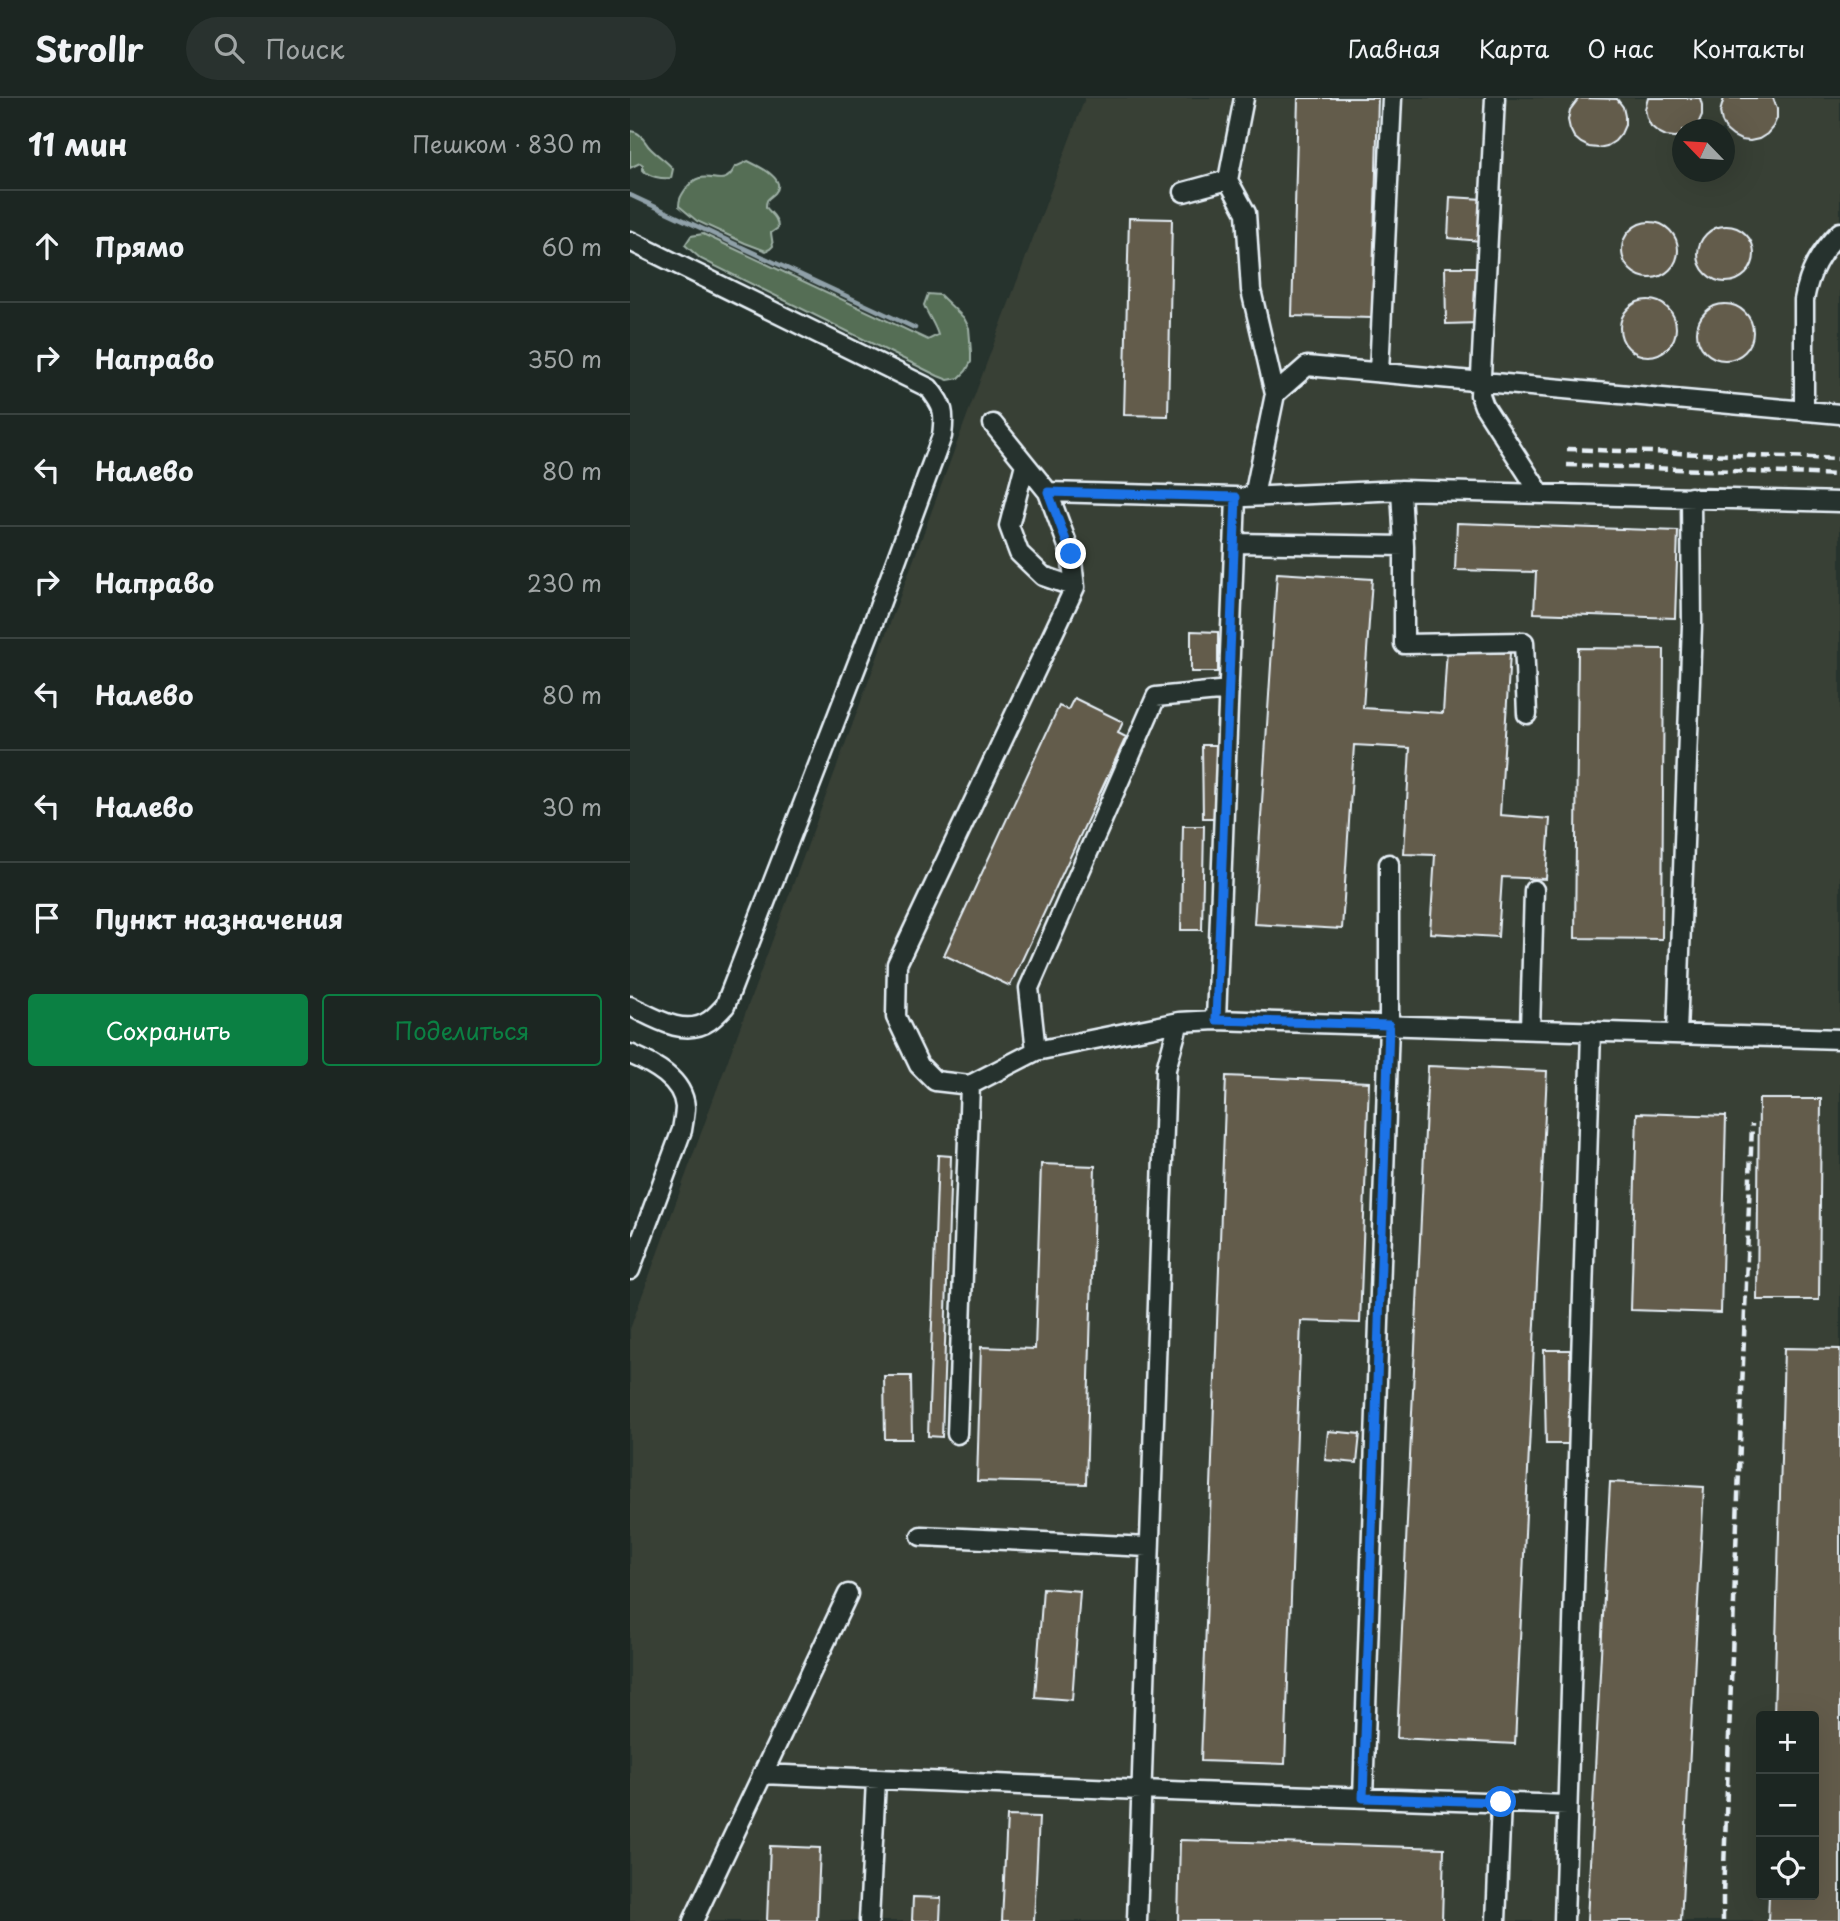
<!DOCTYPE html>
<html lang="ru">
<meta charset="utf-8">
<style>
:root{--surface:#1c2622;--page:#29322f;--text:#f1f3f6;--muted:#a0a5a5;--line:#3a4340;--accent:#0b8043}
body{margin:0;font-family:"Playpen Sans",sans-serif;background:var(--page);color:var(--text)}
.controls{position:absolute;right:21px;bottom:21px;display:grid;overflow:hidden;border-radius:7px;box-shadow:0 7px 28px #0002}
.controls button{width:63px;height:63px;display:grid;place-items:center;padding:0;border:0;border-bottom:2px solid var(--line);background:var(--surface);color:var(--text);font:35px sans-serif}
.compass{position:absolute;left:1042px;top:21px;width:63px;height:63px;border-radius:50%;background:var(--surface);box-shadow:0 7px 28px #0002;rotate:295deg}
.stop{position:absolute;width:21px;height:21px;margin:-16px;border:5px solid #1a73e8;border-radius:50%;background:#fff}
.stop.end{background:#1a73e8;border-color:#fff;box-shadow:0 2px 7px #0008}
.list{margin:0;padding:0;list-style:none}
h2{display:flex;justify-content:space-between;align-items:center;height:91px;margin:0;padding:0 28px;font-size:30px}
h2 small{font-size:23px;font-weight:400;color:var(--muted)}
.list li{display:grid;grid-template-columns:46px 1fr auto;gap:21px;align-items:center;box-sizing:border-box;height:112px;padding:0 28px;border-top:2px solid var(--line)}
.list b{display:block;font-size:26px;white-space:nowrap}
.list em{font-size:23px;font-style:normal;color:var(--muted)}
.actions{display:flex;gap:14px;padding:21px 28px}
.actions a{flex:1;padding:16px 0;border:2px solid var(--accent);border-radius:7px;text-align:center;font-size:24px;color:var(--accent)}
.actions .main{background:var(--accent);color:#fff}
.icon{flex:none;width:38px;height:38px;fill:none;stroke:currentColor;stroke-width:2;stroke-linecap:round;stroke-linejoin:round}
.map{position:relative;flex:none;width:1210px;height:1823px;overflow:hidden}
header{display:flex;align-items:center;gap:42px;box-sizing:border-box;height:98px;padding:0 35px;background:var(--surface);border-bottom:2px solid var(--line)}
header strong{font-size:33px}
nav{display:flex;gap:38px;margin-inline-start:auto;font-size:24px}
.search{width:490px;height:63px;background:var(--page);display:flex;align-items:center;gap:18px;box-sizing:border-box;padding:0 24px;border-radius:38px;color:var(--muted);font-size:26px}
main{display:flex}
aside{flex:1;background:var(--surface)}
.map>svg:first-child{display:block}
</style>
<header>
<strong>Strollr</strong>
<div class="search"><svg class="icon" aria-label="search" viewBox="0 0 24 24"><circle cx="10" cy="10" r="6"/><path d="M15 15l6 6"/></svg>Поиск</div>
<nav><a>Главная</a><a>Карта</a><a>О нас</a><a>Контакты</a></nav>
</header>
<main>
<aside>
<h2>11 мин<small>Пешком · 830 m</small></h2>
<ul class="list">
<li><svg class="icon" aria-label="ahead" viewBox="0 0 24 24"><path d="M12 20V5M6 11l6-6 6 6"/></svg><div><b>Прямо</b></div><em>60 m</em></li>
<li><svg class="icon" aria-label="right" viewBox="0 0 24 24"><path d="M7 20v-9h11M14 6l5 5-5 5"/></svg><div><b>Направо</b></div><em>350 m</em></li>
<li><svg class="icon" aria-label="left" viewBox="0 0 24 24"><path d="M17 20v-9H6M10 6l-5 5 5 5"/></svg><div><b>Налево</b></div><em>80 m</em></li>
<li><svg class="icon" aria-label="right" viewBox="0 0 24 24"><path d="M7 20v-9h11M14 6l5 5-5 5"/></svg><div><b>Направо</b></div><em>230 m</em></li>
<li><svg class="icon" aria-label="left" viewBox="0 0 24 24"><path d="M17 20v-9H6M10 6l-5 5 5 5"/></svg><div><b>Налево</b></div><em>80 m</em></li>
<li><svg class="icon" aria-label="left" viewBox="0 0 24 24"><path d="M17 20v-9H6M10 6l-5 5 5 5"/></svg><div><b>Налево</b></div><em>30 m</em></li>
<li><svg class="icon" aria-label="arrive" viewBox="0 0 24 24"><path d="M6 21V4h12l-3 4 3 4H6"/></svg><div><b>Пункт назначения</b></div></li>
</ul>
<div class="actions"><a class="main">Сохранить</a><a>Поделиться</a></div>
</aside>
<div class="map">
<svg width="1210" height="1823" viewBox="0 0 1210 1823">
<rect width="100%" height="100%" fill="#26332d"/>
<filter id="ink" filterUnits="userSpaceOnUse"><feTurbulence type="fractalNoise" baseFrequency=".0143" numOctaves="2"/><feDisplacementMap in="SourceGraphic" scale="14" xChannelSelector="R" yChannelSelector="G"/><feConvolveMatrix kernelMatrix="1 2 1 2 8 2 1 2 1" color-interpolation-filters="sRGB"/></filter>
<g filter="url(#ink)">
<!-- built -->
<path fill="#383f36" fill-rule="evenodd" d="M 455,0 L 1210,0 L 1210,1823 L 0,1823 L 0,1231 L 83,1002 ZM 1052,32 L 1094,32 L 1094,74 L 1052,74 ZM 1131,1618 L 1184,1618 L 1184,1797 L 1131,1797 Z"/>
<!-- green -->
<path fill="#546e54" stroke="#9eb0a6" stroke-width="2" d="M 0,33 C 13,34 13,44 21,51 C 29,59 37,63 43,71 L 41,80 C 32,81 19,79 13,72 L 13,67 L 10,65 L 0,70 Z
M 118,63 C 128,68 158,81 145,95 C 139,101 136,100 136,109 C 141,116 148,119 148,130 L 141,135 L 143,148 L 140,151 L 136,153 L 115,145 L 67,123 L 49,108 C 49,101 51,98 55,92 C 75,63 92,97 105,69 Z
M 73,136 L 298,242 L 308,237 C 305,226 298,218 294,207 L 298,196 L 310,197 L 334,220 L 339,230 L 341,254 L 341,264 L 336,273 L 329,280 L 318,282 L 308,278 L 71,161 L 55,147 L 61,138 Z"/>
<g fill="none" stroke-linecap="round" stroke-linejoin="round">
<!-- stream -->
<path stroke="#90a1a9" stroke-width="4.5" d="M 0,97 L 285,230"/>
</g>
<!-- building -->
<path fill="#635b4c" stroke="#e8f1f8" stroke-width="2" d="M 668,0 L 748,0 L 742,220 L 662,218 Z
M 949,0 L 987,1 L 993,9 L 995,18 L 995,27 L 991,36 L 985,43 L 977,48 L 968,50 L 959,49 L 951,45 L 944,39 L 940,31 L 938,22 L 940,12 Z
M 1018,0 L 1070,0 L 1072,7 L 1072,17 L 1068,26 L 1063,32 L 1052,32 L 1052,38 L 1045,39 L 1036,38 L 1028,34 L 1021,28 L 1017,20 L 1015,11 Z
M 1094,0 L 1143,0 L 1147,11 L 1147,20 L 1143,29 L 1137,36 L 1129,41 L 1120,43 L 1111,42 L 1103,38 L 1096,32 L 1092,24 L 1090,14 Z
M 820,99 L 853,101 L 850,143 L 818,140 Z
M 499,120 L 542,121 L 538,318 L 494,317 Z
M992 152a28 28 0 1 1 56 0a28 28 0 1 1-56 0Z
M1068 156a28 28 0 1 1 56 0a28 28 0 1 1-56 0Z
M 815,169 L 848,169 L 849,225 L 816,226 Z
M990 230a28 28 0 1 1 56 0a28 28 0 1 1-56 0Z
M1067 234a28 28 0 1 1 56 0a28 28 0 1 1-56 0Z
M 827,425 L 1048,433 L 1045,520 L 904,515 L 906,474 L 825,472 Z
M 647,475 L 742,481 L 733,610 L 813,615 L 817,551 L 880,555 L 870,717 L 920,721 L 916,781 L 872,779 L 868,839 L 800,835 L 805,757 L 774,756 L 780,650 L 724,647 L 712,831 L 624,826 Z
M 561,533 L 588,534 L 588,574 L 561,574 Z
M 948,550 L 1034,551 L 1032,841 L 945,840 Z
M 444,600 L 493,624 L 488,635 L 496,639 L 380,888 L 314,857 L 429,608 L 438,612 Z
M 572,647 L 590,647 L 590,720 L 573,720 Z
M 553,728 L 574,728 L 572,832 L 551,832 Z
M 798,968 L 917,973 L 885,1646 L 767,1640 Z
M 596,978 L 739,984 L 730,1225 L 671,1223 L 655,1666 L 571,1663 Z
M 1129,1001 L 1191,1001 L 1189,1202 L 1127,1202 Z
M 1007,1015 L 1096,1018 L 1091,1215 L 1001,1212 Z
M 308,1057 L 321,1058 L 312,1339 L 298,1338 Z
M 411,1066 L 465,1068 L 456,1386 L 347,1383 L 351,1249 L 405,1251 Z
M 1154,1250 L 1210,1251 L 1210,1823 L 1138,1823 L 1139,1797 L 1184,1797 L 1184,1618 L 1144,1618 Z
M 914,1252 L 940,1252 L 942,1346 L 916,1346 Z
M 254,1278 L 281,1278 L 282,1341 L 255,1341 Z
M 698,1333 L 730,1336 L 727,1365 L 695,1362 Z
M 980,1384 L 1074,1389 L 1051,1823 L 957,1823 Z
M 413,1490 L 450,1493 L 442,1602 L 405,1599 Z
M 377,1718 L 409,1719 L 404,1823 L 372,1823 Z
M 550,1742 L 814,1750 L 812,1823 L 548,1823 Z
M 140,1748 L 190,1750 L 187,1823 L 137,1823 Z
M 283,1799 L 311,1800 L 310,1823 L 282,1823 Z"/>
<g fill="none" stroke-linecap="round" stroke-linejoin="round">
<!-- minor casing -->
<g stroke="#e8f1f8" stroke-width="23">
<path id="minor" d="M 865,0 L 850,297 L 854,308 L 910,395
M 598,82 L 614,0
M 554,94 L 598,82 L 616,115 L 621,192 L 645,296
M 0,143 L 299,290 C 314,309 315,314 312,338 L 242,528 L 95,908 C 90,913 85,919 79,923 C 54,940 23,919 0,908
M 749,274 L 762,0
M 1174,313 L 1174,202 C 1179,174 1190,154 1210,134
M 363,326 L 418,394 L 606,399 L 586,922
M 395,366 L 379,428 L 389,455 L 413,478 L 445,489
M 771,392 L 774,448 L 774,546 L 894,544 L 897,616
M 418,394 L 441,456 L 445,489 L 267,866 L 266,919 L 289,967 L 305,983 L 340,987 L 406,953 L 549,924 L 586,922 L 1210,941
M 624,398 L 645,296 L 677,268 L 1210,316
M 615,399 L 771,392 L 1210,404
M 604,445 L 774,448
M 900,931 L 904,792
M 1047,936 L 1062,527 L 1061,399
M 406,953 L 399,890 L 526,599 L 599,592
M 0,956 C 23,966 53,981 55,1009 C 55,1016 53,1025 52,1032 L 0,1172
M 327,1336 L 340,987
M 291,1438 L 518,1449
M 132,1676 L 511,1692 L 937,1707
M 733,1700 L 759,927 L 759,766
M 63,1823 L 218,1496
M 239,1823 L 246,1682
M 507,1823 L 536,971 L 549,924
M 866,1823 L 871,1704
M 934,1823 L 961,933"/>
</g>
<!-- minor -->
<use href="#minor" stroke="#26332d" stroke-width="18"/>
<!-- rail -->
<path stroke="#e8f1f8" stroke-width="4.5" stroke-dasharray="10 5" stroke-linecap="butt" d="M 937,351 L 1210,361
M 937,367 L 1210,377
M 1093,1823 L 1093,1797 L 1122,1026"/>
</g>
</g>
<g fill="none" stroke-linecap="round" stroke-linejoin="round" filter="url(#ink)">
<!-- route -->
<path stroke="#1a73e8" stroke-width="9" d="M 441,456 L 418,394 L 606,399 L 586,922 L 759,927 L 733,1700 L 871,1704"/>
</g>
</svg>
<div class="controls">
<button>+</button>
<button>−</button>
<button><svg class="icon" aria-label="locate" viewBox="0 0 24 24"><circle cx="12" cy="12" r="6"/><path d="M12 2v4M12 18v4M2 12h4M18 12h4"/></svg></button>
</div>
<svg class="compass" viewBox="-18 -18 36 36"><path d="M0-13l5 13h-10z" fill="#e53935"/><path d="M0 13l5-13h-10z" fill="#a0a5a5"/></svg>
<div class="stop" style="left:871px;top:1704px"></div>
<div class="stop end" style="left:441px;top:456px"></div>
</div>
</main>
